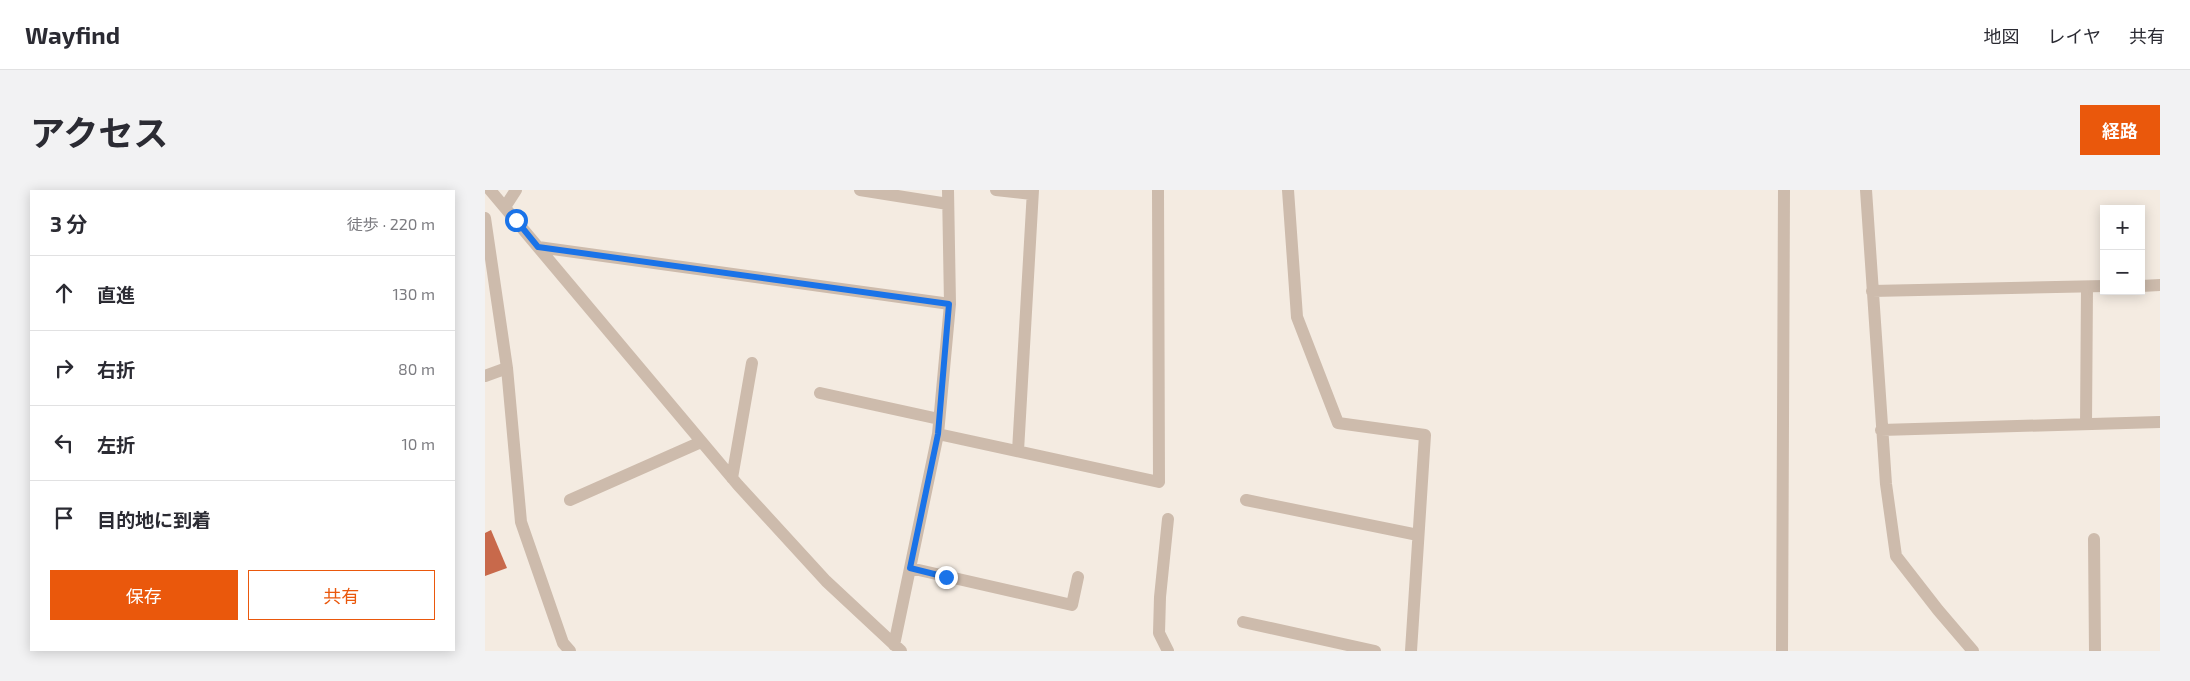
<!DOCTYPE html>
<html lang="ja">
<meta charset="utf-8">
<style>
:root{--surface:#fff;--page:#f2f2f3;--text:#2b2b33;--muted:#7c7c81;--line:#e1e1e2;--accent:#ea580c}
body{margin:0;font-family:"Exo 2","Noto Sans JP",sans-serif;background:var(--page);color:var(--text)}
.controls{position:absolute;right:15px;top:15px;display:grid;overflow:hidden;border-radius:0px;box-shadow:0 2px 12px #0003}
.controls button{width:45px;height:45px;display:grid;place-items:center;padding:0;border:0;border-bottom:1px solid var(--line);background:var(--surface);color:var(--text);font:25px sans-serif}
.stop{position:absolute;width:15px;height:15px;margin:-11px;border:4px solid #1a73e8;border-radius:50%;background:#fff}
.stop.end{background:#1a73e8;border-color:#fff;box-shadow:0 1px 5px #0008}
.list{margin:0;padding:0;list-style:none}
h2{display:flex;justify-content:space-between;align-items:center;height:65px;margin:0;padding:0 20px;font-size:21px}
h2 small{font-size:16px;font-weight:400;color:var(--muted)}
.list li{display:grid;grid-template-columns:32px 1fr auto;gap:15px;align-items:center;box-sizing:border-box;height:75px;padding:0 20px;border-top:1px solid var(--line)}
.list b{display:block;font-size:19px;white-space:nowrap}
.list em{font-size:16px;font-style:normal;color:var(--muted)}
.actions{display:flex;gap:10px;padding:15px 20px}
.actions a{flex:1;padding:11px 0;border:1px solid var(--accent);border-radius:0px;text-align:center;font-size:18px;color:var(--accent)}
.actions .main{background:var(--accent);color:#fff}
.icon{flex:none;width:28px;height:28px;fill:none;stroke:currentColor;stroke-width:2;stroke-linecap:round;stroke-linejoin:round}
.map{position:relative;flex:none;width:1675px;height:461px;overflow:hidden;border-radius:0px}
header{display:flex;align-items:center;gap:30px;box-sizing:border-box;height:70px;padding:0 25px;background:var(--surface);border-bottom:1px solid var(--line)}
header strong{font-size:24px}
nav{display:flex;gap:28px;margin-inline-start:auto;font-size:18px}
.intro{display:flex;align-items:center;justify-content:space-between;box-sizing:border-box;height:120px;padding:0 30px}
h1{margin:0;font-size:35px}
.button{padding:12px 22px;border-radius:0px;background:var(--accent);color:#fff;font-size:18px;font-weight:700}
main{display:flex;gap:30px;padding:0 30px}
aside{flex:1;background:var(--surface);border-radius:0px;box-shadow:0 2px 12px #0003}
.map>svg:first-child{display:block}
</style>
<header>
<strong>Wayfind</strong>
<nav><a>地図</a><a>レイヤ</a><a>共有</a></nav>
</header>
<div class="intro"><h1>アクセス</h1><a class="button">経路</a></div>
<main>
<aside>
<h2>3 分<small>徒歩 · 220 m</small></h2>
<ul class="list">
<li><svg class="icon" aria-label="ahead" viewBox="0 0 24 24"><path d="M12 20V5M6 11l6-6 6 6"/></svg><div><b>直進</b></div><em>130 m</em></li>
<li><svg class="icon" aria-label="right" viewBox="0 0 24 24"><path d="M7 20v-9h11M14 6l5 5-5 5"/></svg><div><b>右折</b></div><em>80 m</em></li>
<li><svg class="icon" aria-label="left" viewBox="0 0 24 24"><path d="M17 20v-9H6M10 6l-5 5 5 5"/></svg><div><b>左折</b></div><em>10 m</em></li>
<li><svg class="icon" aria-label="arrive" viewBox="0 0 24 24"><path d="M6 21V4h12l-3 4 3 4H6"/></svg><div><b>目的地に到着</b></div></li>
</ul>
<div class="actions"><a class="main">保存</a><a>共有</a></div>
</aside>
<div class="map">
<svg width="1675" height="461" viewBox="0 0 1675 461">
<rect width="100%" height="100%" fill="#f4ebe1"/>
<!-- building -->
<path fill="#c8694b" d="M 6,340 L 22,378 L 0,386 L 0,343 Z"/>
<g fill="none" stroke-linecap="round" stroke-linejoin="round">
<!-- minor -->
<path stroke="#cdbbac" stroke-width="12" d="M 5,0 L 253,295 L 341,391 L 416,461
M 375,0 L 463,14
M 511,0 L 547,4
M 803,0 L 812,127 L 853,233 L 940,245 L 926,461
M 1381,0 L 1401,294 L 1411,366 L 1453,420 L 1488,461
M 20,17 L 31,0
M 0,28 L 22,178 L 36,332 L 78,453 L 85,461
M 53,57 L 465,114
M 1656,96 L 1675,95
M 1387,101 L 1619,96
M 0,186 L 22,178
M 335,203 L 454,229
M 1601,234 L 1602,97
M 1396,240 L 1675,232
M 453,244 L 674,292 L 673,0
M 533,261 L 548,0
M 247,288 L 267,173
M 85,310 L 216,252
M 761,310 L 933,345
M 1609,349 L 1610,461
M 425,378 L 587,415 L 593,387
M 758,432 L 890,461
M 409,455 L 453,244 L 465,114 L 463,0
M 683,461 L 674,443 L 675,407 L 683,329
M 1297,461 L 1299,0"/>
</g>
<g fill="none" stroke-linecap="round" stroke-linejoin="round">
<!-- route -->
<path stroke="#1a73e8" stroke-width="6" d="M 31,30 L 53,57 L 464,114 L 453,244 L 425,378 L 461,387"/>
</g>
</svg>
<div class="controls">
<button>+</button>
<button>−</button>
</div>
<div class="stop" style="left:31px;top:30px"></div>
<div class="stop end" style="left:461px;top:387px"></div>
</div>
</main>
